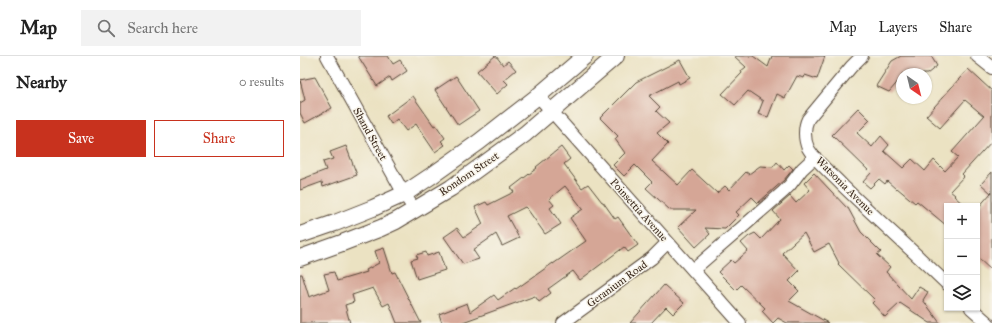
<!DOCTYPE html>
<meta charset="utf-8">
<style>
:root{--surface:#fff;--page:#f2f2f2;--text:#222;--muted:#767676;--line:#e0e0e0;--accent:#c8321e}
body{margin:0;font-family:"IM FELL Great Primer",serif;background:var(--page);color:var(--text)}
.controls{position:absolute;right:12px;bottom:12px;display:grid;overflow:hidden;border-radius:0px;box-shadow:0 1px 3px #0004}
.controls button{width:36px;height:36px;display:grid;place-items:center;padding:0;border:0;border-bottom:1px solid var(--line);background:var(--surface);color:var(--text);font:20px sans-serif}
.compass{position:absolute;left:596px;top:12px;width:36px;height:36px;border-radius:50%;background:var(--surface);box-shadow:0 1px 3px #0004;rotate:145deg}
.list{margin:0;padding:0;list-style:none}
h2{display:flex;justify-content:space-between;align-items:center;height:52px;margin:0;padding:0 16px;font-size:17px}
h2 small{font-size:13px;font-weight:400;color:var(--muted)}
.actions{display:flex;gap:8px;padding:12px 16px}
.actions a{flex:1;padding:9px 0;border:1px solid var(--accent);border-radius:0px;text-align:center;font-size:14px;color:var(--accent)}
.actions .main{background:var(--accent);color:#fff}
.icon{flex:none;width:22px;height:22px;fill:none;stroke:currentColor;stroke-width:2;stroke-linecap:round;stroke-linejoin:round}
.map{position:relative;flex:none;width:692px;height:267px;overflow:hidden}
header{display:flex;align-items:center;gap:24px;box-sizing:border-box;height:56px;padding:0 20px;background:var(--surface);border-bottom:1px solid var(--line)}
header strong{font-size:19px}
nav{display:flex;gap:22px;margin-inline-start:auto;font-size:14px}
.search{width:280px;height:36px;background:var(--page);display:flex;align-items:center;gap:10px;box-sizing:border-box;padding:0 14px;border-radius:0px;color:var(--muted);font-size:15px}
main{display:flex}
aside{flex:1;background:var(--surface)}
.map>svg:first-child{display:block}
</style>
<header>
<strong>Map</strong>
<div class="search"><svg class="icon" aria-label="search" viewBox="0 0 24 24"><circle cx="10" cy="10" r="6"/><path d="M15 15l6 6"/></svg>Search here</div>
<nav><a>Map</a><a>Layers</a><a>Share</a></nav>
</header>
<main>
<aside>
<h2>Nearby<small>0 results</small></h2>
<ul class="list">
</ul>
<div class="actions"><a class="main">Save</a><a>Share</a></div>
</aside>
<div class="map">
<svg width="692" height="267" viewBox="0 0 692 267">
<rect width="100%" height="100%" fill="#f7f3e8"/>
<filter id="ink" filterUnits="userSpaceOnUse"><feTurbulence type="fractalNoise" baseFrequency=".025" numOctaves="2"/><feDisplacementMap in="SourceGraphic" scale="8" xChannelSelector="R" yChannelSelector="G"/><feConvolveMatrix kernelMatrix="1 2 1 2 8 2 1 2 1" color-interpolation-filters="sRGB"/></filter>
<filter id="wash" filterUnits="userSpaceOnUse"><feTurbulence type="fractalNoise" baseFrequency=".012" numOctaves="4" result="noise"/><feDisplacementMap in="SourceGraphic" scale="16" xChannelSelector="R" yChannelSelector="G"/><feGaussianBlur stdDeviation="0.9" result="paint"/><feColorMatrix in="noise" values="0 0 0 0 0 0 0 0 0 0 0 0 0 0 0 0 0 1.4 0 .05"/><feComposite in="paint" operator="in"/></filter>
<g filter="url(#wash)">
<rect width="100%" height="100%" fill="#ebe2c2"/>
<g id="blocks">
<!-- building -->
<path fill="#d5a696" d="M 58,0 L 88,0 L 93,8 L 100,4 L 107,15 L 92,25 L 90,21 L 77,30 Z
M 195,0 L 196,0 L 203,9 L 208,5 L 216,14 L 204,24 L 208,28 L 197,38 L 177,15 Z
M 434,0 L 453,0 L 468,11 L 472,0 L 525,0 L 517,23 L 505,19 L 504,22 L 497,20 L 485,42 L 477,38 L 468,61 L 458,58 L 463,45 L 448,35 L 435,49 L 422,38 L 442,17 L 441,15 L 446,11 Z
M 601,0 L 631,0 L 637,10 L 627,18 L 602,18 L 602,21 L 589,36 L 576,30 L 592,5 Z
M 380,4 L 390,22 L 379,28 L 378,25 L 349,40 L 360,51 L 356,55 L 369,67 L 357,77 L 368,88 L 352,105 L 378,129 L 392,114 L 417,137 L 425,130 L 429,134 L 446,116 L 449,118 L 460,110 L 473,111 L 477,106 L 484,114 L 489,109 L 493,113 L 484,124 L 458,147 L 452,141 L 436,156 L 439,159 L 425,173 L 405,172 L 410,178 L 396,191 L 378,171 L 396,154 L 370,154 L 346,132 L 352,126 L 335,109 L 324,120 L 313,109 L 325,97 L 315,83 L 318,80 L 300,62 L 336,26 Z
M 668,13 L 692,35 L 692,85 L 662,118 L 664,120 L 650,135 L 655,139 L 654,140 L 665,150 L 647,150 L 647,170 L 617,145 L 615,147 L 597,132 L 596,133 L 587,125 L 585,128 L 579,123 L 570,132 L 563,126 L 571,117 L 532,79 L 558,52 L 570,64 L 557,77 L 572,91 L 581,80 L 589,89 L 584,95 L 603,112 L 612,103 L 625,115 L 634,104 L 645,115 L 658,101 L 652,96 L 684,60 L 665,44 L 640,72 L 626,60 Z
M 156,20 L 179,55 L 158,69 L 135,34 Z
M 15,21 L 32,52 L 5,67 L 0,57 L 0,47 L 5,44 L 0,24 Z
M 113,40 L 134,70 L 136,69 L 145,82 L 141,85 L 145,89 L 135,96 L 116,68 L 106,75 L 97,63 L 91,68 L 86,60 Z
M 46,90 L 57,119 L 23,131 L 22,126 L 0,134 L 0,124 L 26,114 L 23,106 L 33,103 L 30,96 Z
M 261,91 L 270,103 L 264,108 L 282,132 L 288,128 L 302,146 L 303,146 L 315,163 L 318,161 L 338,189 L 328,196 L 324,191 L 280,224 L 273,215 L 248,233 L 251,237 L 239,246 L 235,240 L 160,267 L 142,267 L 139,258 L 167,247 L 170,256 L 194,239 L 198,244 L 215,232 L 216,233 L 253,207 L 253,208 L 286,185 L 270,162 L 283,153 L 265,130 L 249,143 L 254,149 L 250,152 L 261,168 L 245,178 L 228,154 L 225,151 L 207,160 L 219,182 L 202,190 L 196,178 L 173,194 L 179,203 L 163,208 L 144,181 L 157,172 L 164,181 L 183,168 L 175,151 L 186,146 L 188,149 L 214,136 L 211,132 L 237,112 L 236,111 Z
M 692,116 L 692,215 L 677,201 L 677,153 L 691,137 L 681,128 Z
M 514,117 L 547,152 L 548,152 L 561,176 L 581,196 L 577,199 L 590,211 L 586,216 L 611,243 L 619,231 L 628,236 L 623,244 L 640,267 L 630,267 L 600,247 L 585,261 L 572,247 L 575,244 L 538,208 L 539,207 L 529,188 L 514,196 L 504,177 L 482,197 L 499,215 L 489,225 L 499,235 L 489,245 L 528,267 L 487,267 L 478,262 L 473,267 L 462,255 L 465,252 L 441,229 L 436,234 L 418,216 L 431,204 L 434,207 L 448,195 L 441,187 L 449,180 L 455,177 L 461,183 L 480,163 L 473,155 L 490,140 L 496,147 L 510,134 L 504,127 Z
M 84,192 L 92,217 L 95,216 L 121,267 L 97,267 L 89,247 L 83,250 L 73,232 L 52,239 L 54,246 L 45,249 L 50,267 L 0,267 L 0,218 L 2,218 L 9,241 L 29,234 L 24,218 L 34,216 L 37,225 L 67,216 L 66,214 L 79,207 L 75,195 Z
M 126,196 L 127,200 L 139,196 L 145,214 L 117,223 L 111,204 L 118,202 L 116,199 Z
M 364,229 L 384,247 L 373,258 L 366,251 L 351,267 L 330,267 Z"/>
</g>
</g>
<g filter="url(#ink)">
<use href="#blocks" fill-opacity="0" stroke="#554637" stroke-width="1"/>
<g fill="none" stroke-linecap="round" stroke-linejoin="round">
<!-- minor casing -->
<g stroke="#554637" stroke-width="14">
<path id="minor" d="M 27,0 L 104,138 L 115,154
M 562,0 L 551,11 L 508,63 C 504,71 504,83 508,92 C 515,105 533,119 543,130 C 577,163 613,195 647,228
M 677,0 L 692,12
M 238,40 L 440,267
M 393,214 L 483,136 L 490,129 L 502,113 L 515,101
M 671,252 L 688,267
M 263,267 L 352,202 L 368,186"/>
</g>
<!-- tertiary casing -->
<g stroke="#554637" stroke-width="18">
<path id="tertiary" d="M 0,179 L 35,167 L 73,152 L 104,138 L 134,118 L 179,86 L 238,40 L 285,0
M 0,202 L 42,187 L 81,172 L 96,165 L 151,132 L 225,78 L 316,0"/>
</g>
<!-- minor -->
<use href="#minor" stroke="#fff" stroke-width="12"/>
<!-- tertiary -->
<use href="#tertiary" stroke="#fff" stroke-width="16"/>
</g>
</g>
<g text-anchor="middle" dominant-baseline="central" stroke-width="3" stroke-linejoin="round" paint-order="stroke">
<!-- street labels -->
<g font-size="11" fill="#3b2a1e" stroke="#f7f3e8">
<text transform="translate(70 78) rotate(61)">Shand Street</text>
<text transform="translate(169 118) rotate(-34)">Rondom Street</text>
<text transform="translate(545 130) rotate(45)">Watsonia Avenue</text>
<text transform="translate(339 154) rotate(48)">Poinsettia Avenue</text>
<text transform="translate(317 228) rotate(-36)">Geranium Road</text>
</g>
</g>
</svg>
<div class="controls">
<button>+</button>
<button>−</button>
<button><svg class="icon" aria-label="layers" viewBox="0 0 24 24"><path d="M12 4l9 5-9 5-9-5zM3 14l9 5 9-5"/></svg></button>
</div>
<svg class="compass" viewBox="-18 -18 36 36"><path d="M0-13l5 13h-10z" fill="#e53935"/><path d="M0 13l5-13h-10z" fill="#767676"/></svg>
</div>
</main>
